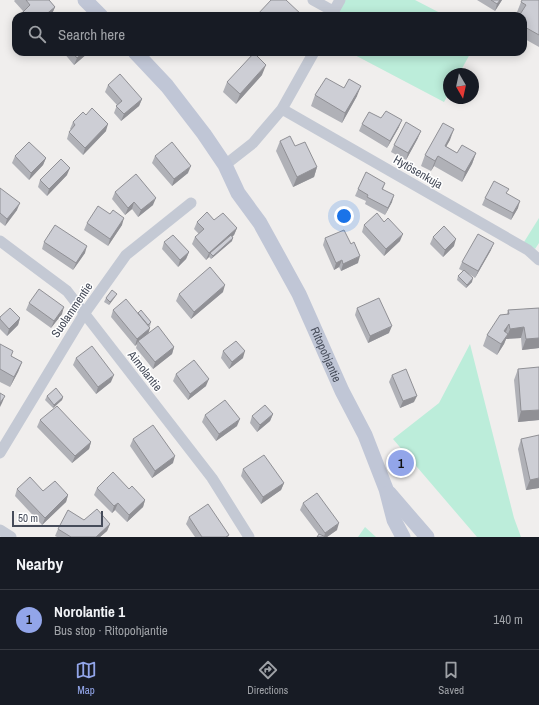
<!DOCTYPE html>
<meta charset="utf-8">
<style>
:root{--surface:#171b24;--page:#242831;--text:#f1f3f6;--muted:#9ea1a6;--line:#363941;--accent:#92a5e9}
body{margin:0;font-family:"Archivo Narrow",sans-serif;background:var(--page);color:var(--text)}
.compass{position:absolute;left:443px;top:68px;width:36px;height:36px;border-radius:50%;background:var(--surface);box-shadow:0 2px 10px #0003;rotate:171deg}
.scale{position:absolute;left:12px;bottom:10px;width:91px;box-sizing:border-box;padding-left:4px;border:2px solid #464c5a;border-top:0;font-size:11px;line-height:14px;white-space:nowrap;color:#464c5a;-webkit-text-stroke:3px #fff;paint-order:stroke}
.you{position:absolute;left:344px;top:216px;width:14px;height:14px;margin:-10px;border:3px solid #fff;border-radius:50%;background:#1a73e8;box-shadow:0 0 0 6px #1a73e833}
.badge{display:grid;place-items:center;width:26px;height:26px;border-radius:50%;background:var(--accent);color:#111;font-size:13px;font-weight:700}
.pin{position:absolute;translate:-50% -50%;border:2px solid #fff;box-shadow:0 1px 4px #0006}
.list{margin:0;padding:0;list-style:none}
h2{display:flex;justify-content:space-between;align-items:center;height:52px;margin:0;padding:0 16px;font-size:17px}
h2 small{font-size:13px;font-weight:400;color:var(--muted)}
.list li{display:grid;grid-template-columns:26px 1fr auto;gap:12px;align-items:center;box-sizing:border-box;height:60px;padding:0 16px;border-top:1px solid var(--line)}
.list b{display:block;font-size:15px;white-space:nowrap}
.list p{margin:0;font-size:13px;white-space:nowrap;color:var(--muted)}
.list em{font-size:13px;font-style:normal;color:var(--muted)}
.icon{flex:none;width:22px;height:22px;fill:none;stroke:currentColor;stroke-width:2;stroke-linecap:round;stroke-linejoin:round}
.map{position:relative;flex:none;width:539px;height:537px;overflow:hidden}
.search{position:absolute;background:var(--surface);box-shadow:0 2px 10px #0003;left:12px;right:12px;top:12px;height:44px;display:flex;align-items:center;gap:10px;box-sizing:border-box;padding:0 14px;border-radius:12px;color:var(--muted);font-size:15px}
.sheet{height:112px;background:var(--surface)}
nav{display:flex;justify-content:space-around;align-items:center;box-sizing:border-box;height:56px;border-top:1px solid var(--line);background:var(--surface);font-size:11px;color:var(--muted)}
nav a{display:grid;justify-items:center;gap:2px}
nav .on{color:var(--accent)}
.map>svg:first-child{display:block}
</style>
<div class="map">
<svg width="539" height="537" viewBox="0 0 539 537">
<rect width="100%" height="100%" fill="#f0eeed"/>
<!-- green -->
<path fill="#bcedda" d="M 344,0 L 415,0 L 446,16 L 336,16 Z
M 349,52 L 471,52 L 459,74 L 449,74 L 449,93 L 444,102 Z
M 539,218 L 539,243 L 535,249 L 524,242 Z
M 470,344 L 514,518 L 521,537 L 477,537 L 393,439 L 439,403 Z
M 365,527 L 376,537 L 358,537 Z"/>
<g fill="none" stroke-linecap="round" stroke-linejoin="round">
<!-- street -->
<path stroke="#c4c9d4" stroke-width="11" d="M 313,0 L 333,11
M 331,16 L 340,0
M 282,109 L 528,250 L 539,260
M 225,165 L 253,143 L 282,109 L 314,52
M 0,241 L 67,291 L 212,478 L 249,537
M 0,453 L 84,314 L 126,255 L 191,203
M 0,530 L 11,537"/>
<!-- secondary -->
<g stroke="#c0c6d6" stroke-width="15">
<path d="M 85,0 L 101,16"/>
<path id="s1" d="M 135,52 L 167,86 L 204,134 L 225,165 L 238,193 L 260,223 L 299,294 L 342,391 L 365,435 L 386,489 L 394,520 L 403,537"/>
<path d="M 389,493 L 427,537"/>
</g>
</g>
<!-- wall -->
<path fill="#b0b1b7" d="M 15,0 L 49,0 L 55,7 L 51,16 L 21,16 L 22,13 L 23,11 L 14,1 Z
M 477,0 L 502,0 L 495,11 Z
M 539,0 L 539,47 L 523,38 L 523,16 L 517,12 L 521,2 Z
M 63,52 L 88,52 L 88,53 L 74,65 Z
M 262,75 L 236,104 L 223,92 L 227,82 Z
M 108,85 L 142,99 L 139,106 L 121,121 L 114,113 L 117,105 L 105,92 Z
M 344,88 L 357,96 L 342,123 L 311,106 L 315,95 Z
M 86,115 L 106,131 L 83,155 L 67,139 L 69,132 L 71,130 L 70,129 L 73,122 Z
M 362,124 L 399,127 L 387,148 L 359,131 Z
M 418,138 L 406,160 L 391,152 L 394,145 Z
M 450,140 L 446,146 L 457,153 L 476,153 L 472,164 L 462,182 L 434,166 L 431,171 L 421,166 L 425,155 Z
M 280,141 L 295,146 L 317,167 L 314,177 L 293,187 L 276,151 Z
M 15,156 L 46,158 L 43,165 L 29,180 L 12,163 Z
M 155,156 L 188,173 L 172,186 L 152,163 Z
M 67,175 L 47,196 L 38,187 L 40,180 Z
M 385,183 L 383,189 L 392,202 L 385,215 L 365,204 L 366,201 L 355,196 L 358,189 Z
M 0,188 L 17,210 L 5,226 L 0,222 Z
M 115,192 L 153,205 L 138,217 L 132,209 L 125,215 L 112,199 Z
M 507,194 L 518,208 L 511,220 L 482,205 L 485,198 Z
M 110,214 L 122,225 L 108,246 L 84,230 L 87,223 Z
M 214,220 L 237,228 L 234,235 L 232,237 L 232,241 L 211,259 L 209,257 L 206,260 L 192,244 L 195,237 L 199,234 L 194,229 L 197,222 Z
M 384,222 L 400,241 L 384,256 L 362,232 L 364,225 Z
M 433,237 L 454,246 L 443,257 L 430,244 Z
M 325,238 L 358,263 L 341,271 L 339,267 L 334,270 L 323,245 Z
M 44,242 L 85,253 L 73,270 L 42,249 Z
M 164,242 L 189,252 L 186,259 L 178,267 L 162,249 Z
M 491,250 L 475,278 L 469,274 L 472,282 L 466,288 L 457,280 L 458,276 L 463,271 L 459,269 L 462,262 Z
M 223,292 L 191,319 L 176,301 L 179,294 Z
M 115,297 L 109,305 L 104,302 L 106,298 Z
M 29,303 L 62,314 L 51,328 L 26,310 Z
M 357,308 L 389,333 L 368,343 L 355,315 Z
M 539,308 L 539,348 L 522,350 L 521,338 L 506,339 L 504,344 L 497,355 L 483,346 L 487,335 L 507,314 L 508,310 Z
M 113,310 L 138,313 L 151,322 L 150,326 L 149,327 L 148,333 L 174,347 L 172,354 L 153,369 L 136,348 L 137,344 L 135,346 L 111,317 Z
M 0,317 L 20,318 L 18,325 L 7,336 L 0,329 Z
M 0,344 L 11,356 L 22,362 L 18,372 L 10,387 L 0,382 Z
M 223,351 L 243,358 L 229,369 L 221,358 Z
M 76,358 L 111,382 L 96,394 L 73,365 Z
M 518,369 L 539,410 L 539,420 L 518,422 L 514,380 Z
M 176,374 L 206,386 L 188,400 L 173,381 Z
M 392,375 L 414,402 L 400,408 L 389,382 Z
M 47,396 L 63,397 L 62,400 L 53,408 L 45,400 Z
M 273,414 L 270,421 L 257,432 L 250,423 L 252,416 Z
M 205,415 L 237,426 L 216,441 L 202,422 Z
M 40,420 L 91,442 L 89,449 L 72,463 L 37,427 Z
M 133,439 L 173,463 L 152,478 L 130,446 Z
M 521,439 L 539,488 L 526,490 L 518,449 Z
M 243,469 L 284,483 L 281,490 L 261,504 L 241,476 Z
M 97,488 L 129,489 L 145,500 L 143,507 L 127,522 L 115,510 L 112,513 L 94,495 Z
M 17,489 L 68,495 L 66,502 L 42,525 L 15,496 Z
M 303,503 L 337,530 L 327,537 L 319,535 L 300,510 Z
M 189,517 L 229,535 L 228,537 L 195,537 L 186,524 Z
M 84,520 L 110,524 L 107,531 L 100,537 L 57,537 L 55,536 L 58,529 Z"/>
<!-- shaded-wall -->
<path fill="#909095" d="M 500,0 L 502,0 L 495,11 L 497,4 Z
M 55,7 L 51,16 L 44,16 Z
M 84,52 L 88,52 L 88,53 L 74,65 L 77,58 Z
M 266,65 L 262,75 L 236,104 L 240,94 Z
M 361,86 L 357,96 L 342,123 L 345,113 Z
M 142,99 L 139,106 L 121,121 L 124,114 Z
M 402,120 L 399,127 L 387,148 L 390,141 Z
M 108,124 L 106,131 L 83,155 L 85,148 Z
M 454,129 L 450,140 L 441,156 L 445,146 Z
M 421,131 L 418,138 L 406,160 L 408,153 Z
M 476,153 L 472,164 L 462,182 L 465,172 Z
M 438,156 L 434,166 L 431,171 L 435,161 Z
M 46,158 L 43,165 L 29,180 L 31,173 Z
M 191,166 L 188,173 L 172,186 L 174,179 Z
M 317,167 L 314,177 L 293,187 L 297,177 Z
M 70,168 L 67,175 L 47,196 L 49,189 Z
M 394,195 L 392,202 L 385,215 L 388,208 Z
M 156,198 L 153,205 L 138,217 L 141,210 Z
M 520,201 L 518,208 L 511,220 L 513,213 Z
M 134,202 L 132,209 L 125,215 L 128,208 Z
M 20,203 L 17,210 L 5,226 L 7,219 Z
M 124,218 L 122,225 L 108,246 L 110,239 Z
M 237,228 L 234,235 L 212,255 L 210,253 L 209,257 L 206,260 L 209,253 Z
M 403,234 L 400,241 L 384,256 L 386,249 Z
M 233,238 L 232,241 L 211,259 L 213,256 Z
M 456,239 L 454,246 L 443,257 L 445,250 Z
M 494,243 L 491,250 L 475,278 L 478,271 Z
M 87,246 L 85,253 L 73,270 L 76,263 Z
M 189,252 L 186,259 L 178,267 L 180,260 Z
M 360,256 L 358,263 L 341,271 L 343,264 Z
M 342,260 L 339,267 L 334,270 L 336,263 Z
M 473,278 L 472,282 L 466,288 L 467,285 Z
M 225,285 L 223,292 L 191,319 L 194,312 Z
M 117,294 L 115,297 L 109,305 L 110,302 Z
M 64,307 L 62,314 L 51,328 L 54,321 Z
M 20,318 L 18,325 L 7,336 L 9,329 Z
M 509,324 L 505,334 L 504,331 Z
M 392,326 L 389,333 L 368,343 L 370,336 Z
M 524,327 L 521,338 L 506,339 L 510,329 Z
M 150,328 L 148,335 L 138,341 L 137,344 L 135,346 L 137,339 Z
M 508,334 L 504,344 L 497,355 L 501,344 Z
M 539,338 L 539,348 L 522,350 L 526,339 Z
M 174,347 L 172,354 L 153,369 L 155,362 Z
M 245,351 L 243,358 L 229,369 L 232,362 Z
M 22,362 L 18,372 L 10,387 L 14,377 Z
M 114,375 L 111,382 L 96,394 L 98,387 Z
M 209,379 L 206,386 L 188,400 L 190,394 Z
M 5,396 L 2,403 L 0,407 L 0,403 Z
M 417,396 L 414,402 L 400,408 L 403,401 Z
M 63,397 L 62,400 L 53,408 L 54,405 Z
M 539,410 L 539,420 L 518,422 L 521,411 Z
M 273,414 L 270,421 L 257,432 L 260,425 Z
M 240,419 L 237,426 L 216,441 L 219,434 Z
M 91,442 L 89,449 L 72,463 L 75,456 Z
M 175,456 L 173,463 L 152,478 L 155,471 Z
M 539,478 L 539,488 L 526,490 L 530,480 Z
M 284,483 L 281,490 L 261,504 L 263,497 Z
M 68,495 L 66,502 L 42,525 L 45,518 Z
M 145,500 L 143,507 L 127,522 L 129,515 Z
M 118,503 L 115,510 L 112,513 L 114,506 Z
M 339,523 L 337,530 L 327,537 L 324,537 L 325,533 Z
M 110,524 L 107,531 L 100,537 L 96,537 Z"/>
<!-- building -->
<path fill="#cdced5" stroke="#909095" d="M 26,0 L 49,0 L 55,7 L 44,16 L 25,16 L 22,13 L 30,5 Z
M 271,0 L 286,0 L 303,16 L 259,16 L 257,15 Z
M 491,0 L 500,0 L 497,4 Z
M 522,0 L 539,0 L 539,35 L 523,26 L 523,16 L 519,16 L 526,5 L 521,2 Z
M 72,52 L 84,52 L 77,58 Z
M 254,53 L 266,65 L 240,94 L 227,82 Z
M 120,74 L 142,99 L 124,114 L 116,106 L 122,101 L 108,85 Z
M 326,78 L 344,88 L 349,79 L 361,86 L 345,113 L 315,95 Z
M 92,108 L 108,124 L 85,148 L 69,132 L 75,125 L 73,122 L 83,112 L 86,115 Z
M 386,111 L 402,120 L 390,141 L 362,124 L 369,112 L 381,118 Z
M 406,122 L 421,131 L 408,153 L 394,145 Z
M 443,123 L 454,129 L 445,146 L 457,153 L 462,145 L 476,153 L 465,172 L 438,156 L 435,161 L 425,155 Z
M 290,136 L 295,146 L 305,142 L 317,167 L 297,177 L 280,141 Z
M 29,142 L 46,158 L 31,173 L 15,156 Z
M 172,142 L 191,166 L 174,179 L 155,156 Z
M 61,159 L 70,168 L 49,189 L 40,180 Z
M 366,172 L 385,183 L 382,189 L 394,195 L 388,208 L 367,197 L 368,195 L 358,189 Z
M 136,174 L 156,198 L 141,210 L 134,202 L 128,208 L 115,192 Z
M 494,181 L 509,189 L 506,193 L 520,201 L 513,213 L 485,198 Z
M 0,188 L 20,203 L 7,219 L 0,213 Z
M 98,206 L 110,214 L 113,210 L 124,218 L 110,239 L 87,223 Z
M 207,212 L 214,220 L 223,213 L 237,228 L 209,253 L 195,237 L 204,229 L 197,222 Z
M 377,213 L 384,222 L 388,218 L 403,234 L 386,249 L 364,225 Z
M 55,225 L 87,246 L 76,263 L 44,242 Z
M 444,226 L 456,239 L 445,250 L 433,237 Z
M 344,230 L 351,244 L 354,242 L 360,256 L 343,264 L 342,260 L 336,263 L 325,238 Z
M 478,234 L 494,243 L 478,271 L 462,262 Z
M 173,235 L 189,252 L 180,260 L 164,242 Z
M 231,235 L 233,238 L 213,256 L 210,253 Z
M 210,267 L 225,285 L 194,312 L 179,294 Z
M 464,270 L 473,278 L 467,285 L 458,276 Z
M 39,289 L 64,307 L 54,321 L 29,303 Z
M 112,290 L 117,294 L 110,302 L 106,298 Z
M 379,298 L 392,326 L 370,336 L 357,308 Z
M 126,299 L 150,328 L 137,339 L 113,310 Z
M 10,308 L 20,318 L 9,329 L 0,319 L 0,317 Z
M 539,308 L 539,338 L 526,339 L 524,327 L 510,329 L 509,324 L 504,331 L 508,334 L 501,344 L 487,335 L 500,315 L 509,314 L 508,310 Z
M 141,310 L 151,322 L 148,325 L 138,313 Z
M 158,326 L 174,347 L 155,362 L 138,341 Z
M 236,341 L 245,351 L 232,362 L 223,351 Z
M 0,344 L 13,351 L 11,356 L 22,362 L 14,377 L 0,369 Z
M 92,346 L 114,375 L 98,387 L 76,358 Z
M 194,360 L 209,379 L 190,394 L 176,374 Z
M 539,367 L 539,410 L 521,411 L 518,369 Z
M 406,369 L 417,396 L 403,401 L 392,375 Z
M 56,388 L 63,397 L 54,405 L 47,396 Z
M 0,393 L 5,396 L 0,403 Z
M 225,400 L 240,419 L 219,434 L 205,415 Z
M 265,405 L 273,414 L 260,425 L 252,416 Z
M 57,406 L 91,442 L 75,456 L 40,420 Z
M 153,425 L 175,456 L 155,471 L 133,439 Z
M 539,435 L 539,478 L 530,480 L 521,439 Z
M 264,455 L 284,483 L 263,497 L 243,469 Z
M 113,472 L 129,489 L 132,486 L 145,500 L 129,515 L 118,503 L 114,506 L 97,488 Z
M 30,477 L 43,491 L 55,481 L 68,495 L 45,518 L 17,489 Z
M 317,493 L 339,523 L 325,533 L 303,503 Z
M 208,504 L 229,535 L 226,537 L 202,537 L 189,517 Z
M 97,509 L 110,524 L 96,537 L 71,537 L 58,529 L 68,510 L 84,520 Z
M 319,534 L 326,537 L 317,537 Z"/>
<g text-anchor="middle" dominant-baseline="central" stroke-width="3" stroke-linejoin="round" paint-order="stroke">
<!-- street labels -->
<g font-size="12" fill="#464c5a" stroke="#fff">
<text transform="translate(418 172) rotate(30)">Hytösenkuja</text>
<text transform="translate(72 310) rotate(-56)">Suolammentie</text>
<text stroke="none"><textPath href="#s1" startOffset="360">Ritopohjantie</textPath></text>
<text transform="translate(145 371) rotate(52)">Aimolantie</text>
</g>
</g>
</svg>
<svg class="compass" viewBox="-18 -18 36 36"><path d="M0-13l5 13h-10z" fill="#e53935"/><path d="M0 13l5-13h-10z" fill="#9ea1a6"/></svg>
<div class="scale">50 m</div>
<div class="you"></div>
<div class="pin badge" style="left:401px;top:463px">1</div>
<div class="search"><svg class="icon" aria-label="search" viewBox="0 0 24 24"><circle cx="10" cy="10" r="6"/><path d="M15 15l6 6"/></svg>Search here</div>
</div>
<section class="sheet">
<h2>Nearby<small></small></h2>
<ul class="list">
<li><span class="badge">1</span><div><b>Norolantie 1</b><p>Bus stop · Ritopohjantie</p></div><em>140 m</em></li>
</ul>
</section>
<nav>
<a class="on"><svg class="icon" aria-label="map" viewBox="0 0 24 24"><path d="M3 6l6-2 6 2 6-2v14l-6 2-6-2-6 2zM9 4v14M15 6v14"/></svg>Map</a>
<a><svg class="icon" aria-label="directions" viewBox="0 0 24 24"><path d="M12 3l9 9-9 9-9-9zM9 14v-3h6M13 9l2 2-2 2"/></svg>Directions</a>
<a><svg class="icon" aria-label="saved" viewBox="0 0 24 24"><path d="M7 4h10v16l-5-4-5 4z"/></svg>Saved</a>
</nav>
